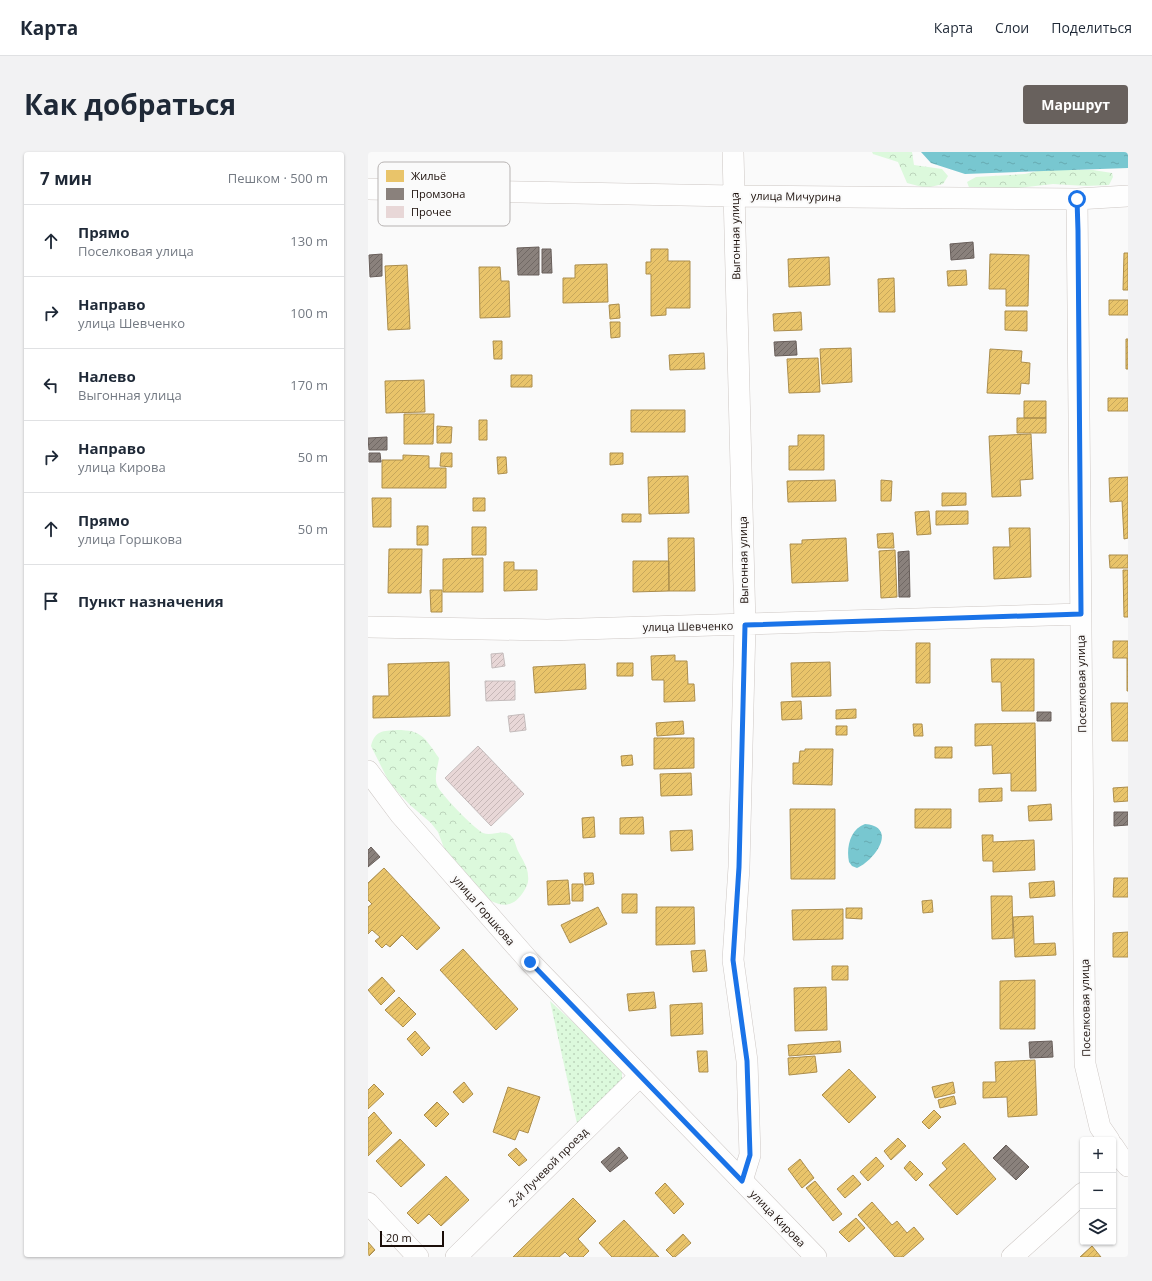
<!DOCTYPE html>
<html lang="ru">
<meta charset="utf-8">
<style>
:root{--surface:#fff;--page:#f2f2f3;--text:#1f2937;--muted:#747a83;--line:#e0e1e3;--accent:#68615d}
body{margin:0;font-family:"Open Sans",sans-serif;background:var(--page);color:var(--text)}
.controls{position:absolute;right:12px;bottom:12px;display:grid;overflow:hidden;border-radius:4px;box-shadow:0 1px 3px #0004}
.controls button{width:36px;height:36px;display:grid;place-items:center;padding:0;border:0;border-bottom:1px solid var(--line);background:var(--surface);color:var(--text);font:20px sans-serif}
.scale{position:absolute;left:12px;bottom:10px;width:64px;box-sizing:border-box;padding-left:4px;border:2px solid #1a0e09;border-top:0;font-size:11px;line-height:14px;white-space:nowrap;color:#1a0e09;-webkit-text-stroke:3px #fafafa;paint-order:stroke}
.stop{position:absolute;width:12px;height:12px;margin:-9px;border:3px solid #1a73e8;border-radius:50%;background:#fff}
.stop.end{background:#1a73e8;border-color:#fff;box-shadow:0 1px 4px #0008}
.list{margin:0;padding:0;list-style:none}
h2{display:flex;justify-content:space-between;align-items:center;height:52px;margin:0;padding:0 16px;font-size:17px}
h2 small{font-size:13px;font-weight:400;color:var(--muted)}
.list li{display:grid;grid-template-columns:26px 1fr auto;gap:12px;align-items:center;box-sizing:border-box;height:72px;padding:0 16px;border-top:1px solid var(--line)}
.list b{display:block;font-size:15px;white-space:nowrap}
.list p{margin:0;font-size:13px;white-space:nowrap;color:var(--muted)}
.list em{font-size:13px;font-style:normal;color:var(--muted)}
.icon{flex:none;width:22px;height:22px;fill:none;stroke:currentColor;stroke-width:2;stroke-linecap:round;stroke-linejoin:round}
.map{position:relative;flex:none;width:760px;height:1105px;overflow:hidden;border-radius:4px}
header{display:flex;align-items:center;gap:24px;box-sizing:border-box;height:56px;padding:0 20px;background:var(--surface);border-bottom:1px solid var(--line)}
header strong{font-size:19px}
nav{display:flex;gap:22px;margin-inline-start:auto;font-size:14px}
.intro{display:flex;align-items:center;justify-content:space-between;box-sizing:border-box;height:96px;padding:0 24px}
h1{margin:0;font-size:28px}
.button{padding:10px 18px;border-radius:4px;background:var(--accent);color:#fff;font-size:14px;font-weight:700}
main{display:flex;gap:24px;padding:0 24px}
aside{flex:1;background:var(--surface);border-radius:4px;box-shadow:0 1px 3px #0004}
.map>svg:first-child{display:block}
</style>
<header>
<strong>Карта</strong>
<nav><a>Карта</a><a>Слои</a><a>Поделиться</a></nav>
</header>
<div class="intro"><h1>Как добраться</h1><a class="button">Маршрут</a></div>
<main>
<aside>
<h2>7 мин<small>Пешком · 500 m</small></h2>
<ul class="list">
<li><svg class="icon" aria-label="ahead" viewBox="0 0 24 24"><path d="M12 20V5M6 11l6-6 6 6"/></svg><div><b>Прямо</b><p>Поселковая улица</p></div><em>130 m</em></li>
<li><svg class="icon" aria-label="right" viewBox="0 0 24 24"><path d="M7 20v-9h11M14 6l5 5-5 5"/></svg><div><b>Направо</b><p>улица Шевченко</p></div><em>100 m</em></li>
<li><svg class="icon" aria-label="left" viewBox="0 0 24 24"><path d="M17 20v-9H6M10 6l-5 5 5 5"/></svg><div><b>Налево</b><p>Выгонная улица</p></div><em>170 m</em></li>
<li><svg class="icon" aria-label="right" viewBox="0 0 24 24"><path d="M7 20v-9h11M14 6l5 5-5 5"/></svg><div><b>Направо</b><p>улица Кирова</p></div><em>50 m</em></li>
<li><svg class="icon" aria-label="ahead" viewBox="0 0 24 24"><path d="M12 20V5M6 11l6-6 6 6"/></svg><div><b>Прямо</b><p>улица Горшкова</p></div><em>50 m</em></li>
<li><svg class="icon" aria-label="arrive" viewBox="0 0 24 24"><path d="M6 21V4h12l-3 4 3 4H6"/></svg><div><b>Пункт назначения</b></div></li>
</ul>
</aside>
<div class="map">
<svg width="760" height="1105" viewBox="0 0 760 1105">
<defs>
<pattern id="grass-dots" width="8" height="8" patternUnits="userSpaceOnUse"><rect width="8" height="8" fill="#dcf9dc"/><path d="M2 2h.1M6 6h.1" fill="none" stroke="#bcd4bb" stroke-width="1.8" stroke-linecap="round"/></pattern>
<pattern id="forest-crowns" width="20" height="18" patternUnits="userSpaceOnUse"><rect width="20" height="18" fill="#dcf9dc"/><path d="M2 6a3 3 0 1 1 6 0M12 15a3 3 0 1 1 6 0" fill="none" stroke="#bcd4bb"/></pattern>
<pattern id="water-ripples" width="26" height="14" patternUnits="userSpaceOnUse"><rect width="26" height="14" fill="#78c7d0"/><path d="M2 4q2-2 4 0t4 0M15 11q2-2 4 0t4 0" fill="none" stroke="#67aab1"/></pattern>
<pattern id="homes-hatch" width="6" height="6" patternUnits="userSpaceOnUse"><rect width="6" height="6" fill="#e9c46a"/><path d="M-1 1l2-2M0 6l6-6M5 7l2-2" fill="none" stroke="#c7a75b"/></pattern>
<pattern id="industry-hatch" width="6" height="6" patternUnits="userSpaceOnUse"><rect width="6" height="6" fill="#8a817c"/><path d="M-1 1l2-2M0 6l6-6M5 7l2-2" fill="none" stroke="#706864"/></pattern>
<pattern id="building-hatch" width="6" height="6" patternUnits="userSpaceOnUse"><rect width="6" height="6" fill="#e8d7d7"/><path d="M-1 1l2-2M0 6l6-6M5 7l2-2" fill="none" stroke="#c6b7b7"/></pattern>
</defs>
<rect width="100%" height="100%" fill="#fafafa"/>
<!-- grass -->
<path fill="url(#grass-dots)" d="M 182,849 L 249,911 L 254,920 L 254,932 L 210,976 Z"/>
<!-- forest -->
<path fill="url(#forest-crowns)" d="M 504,0 L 544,0 L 546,13 L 574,17 L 580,24 L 575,32 L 558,36 L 539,31 L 530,10 L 505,2 Z
M 673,18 L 725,18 L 744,21 L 745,25 L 741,33 L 718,34 L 685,32 L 615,40 L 602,38 L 599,30 L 608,25 L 657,22 Z
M 29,578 C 54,578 57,586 71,606 C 70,614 66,625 69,633 C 71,641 107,677 115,681 C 125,685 136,675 144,685 C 147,688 148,695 150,699 C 154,707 160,715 160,724 C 161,730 159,734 156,739 C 147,753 138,756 123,749 L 82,707 L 76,696 L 70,680 L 63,671 L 42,653 L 22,632 L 3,594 C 7,578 15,579 29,578 Z"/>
<!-- water -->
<path fill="url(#water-ripples)" d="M 553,0 L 760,0 L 760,16 L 597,22 L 563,11 Z
M 497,672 C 531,675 506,709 489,716 L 484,714 L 481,710 C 478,696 482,677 497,672 Z"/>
<!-- homes -->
<path fill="url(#homes-hatch)" stroke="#ab8d4d" d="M 283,97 L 300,97 L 300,109 L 322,109 L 322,156 L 298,156 L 298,163 L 283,164 L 283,122 L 278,122 L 278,110 L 283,110 Z
M 756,101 L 760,101 L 760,138 L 755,138 Z
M 622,102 L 661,103 L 660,154 L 638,154 L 638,137 L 621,137 Z
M 461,105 L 462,133 L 421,135 L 420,107 Z
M 239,112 L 240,150 L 195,151 L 195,126 L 207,126 L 207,113 Z
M 39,113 L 42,177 L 20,178 L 17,114 Z
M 111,115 L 132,115 L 133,129 L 141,129 L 142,165 L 112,166 Z
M 598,118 L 599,133 L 580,134 L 579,119 Z
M 526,126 L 527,160 L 511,160 L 510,127 Z
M 741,148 L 760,148 L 760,163 L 741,163 Z
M 251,152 L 252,166 L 242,167 L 241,153 Z
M 637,159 L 659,159 L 659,179 L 637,178 Z
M 433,160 L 434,178 L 406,179 L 405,162 Z
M 242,170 L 252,170 L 252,185 L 243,186 Z
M 758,187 L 760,187 L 760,217 L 758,217 Z
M 125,189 L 134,189 L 134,207 L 126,207 Z
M 483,196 L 484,230 L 454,232 L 452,197 Z
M 622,197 L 654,199 L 653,210 L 662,211 L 661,232 L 653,231 L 652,242 L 619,241 Z
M 336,201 L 337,217 L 302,218 L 301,203 Z
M 450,206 L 452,240 L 421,241 L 419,207 Z
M 143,223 L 164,223 L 164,235 L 143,235 Z
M 56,228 L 57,260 L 18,261 L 17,229 Z
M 740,246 L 760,246 L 760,259 L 740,259 Z
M 656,249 L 678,249 L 678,266 L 656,266 Z
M 263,258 L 317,258 L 317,280 L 263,280 Z
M 36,262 L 66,262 L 65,292 L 36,292 Z
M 649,266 L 678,266 L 678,281 L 649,281 Z
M 111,268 L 119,268 L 119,288 L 111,288 Z
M 69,274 L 84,275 L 83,291 L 69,291 Z
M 663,282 L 665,327 L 652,328 L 653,344 L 624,345 L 621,284 Z
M 430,283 L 456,283 L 456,318 L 421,318 L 421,294 L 430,294 Z
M 73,301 L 84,301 L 84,315 L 72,314 Z
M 242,301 L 255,301 L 255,312 L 242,313 Z
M 35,303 L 61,304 L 61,316 L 78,316 L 78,336 L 14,336 L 14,308 L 35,308 Z
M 129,305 L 138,305 L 139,321 L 130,322 Z
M 320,324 L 321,361 L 281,362 L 280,325 Z
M 760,325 L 760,386 L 756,387 L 754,349 L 742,350 L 741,326 Z
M 467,328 L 468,349 L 420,350 L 419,329 Z
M 513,328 L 524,329 L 523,349 L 513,349 Z
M 574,341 L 598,341 L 598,353 L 574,354 Z
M 4,346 L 23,346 L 23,375 L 5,375 Z
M 105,346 L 117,346 L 117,359 L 105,359 Z
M 561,359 L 563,382 L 549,383 L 547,360 Z
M 568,359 L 600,359 L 600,372 L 568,373 Z
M 254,362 L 273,362 L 273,370 L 254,370 Z
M 49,374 L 60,374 L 60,393 L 49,393 Z
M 104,375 L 118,375 L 118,403 L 104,403 Z
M 641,376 L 662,376 L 663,425 L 626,427 L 625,395 L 642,395 Z
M 525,381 L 526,396 L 510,396 L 509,382 Z
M 300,386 L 326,386 L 327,439 L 301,439 Z
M 478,386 L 480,429 L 424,431 L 422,392 L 434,392 L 434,388 Z
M 21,397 L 54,397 L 53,441 L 20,441 Z
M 527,398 L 529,445 L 513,446 L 511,399 Z
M 741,403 L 760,403 L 760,416 L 742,416 Z
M 115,406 L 115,440 L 75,440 L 75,407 Z
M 265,409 L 301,409 L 301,439 L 265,440 Z
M 136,410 L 146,410 L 146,418 L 169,418 L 169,438 L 136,439 Z
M 755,418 L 760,418 L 760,465 L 756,465 Z
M 62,438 L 74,438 L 74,460 L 63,460 Z
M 745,489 L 760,489 L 760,539 L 759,539 L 759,506 L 745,506 Z
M 548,491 L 562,491 L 562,531 L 548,531 Z
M 307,503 L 307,509 L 319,509 L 320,532 L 326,532 L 327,549 L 296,550 L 296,528 L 284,528 L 283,504 Z
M 623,507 L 666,507 L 666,559 L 634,559 L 633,530 L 624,530 Z
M 81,510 L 82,564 L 5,566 L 5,544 L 21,544 L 20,512 Z
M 462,510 L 463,544 L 424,545 L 423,511 Z
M 249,511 L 265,511 L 265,524 L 249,524 Z
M 217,512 L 218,537 L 167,541 L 165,515 Z
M 433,549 L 434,567 L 414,568 L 413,550 Z
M 743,551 L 760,551 L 760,589 L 744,589 Z
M 488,557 L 488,566 L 468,567 L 468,558 Z
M 315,569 L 316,582 L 289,584 L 288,571 Z
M 667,571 L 668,639 L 643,639 L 643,621 L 625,622 L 624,593 L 607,594 L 607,572 Z
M 545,572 L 554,572 L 555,584 L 546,584 Z
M 468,574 L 479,574 L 479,583 L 468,583 Z
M 286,586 L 326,586 L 326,616 L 286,617 Z
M 567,595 L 584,595 L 584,606 L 567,606 Z
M 437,597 L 465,597 L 464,633 L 425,632 L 425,611 L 431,611 L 432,599 L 437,599 Z
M 264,603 L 265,613 L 254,614 L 253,604 Z
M 323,621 L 324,643 L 293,644 L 292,622 Z
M 760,635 L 760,649 L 746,650 L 745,636 Z
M 634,636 L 634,649 L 611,650 L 611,637 Z
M 683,652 L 684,668 L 661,669 L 660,654 Z
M 422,657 L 467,657 L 467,727 L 423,727 Z
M 547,657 L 583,657 L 583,676 L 547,676 Z
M 226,665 L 227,685 L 215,686 L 214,666 Z
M 275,665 L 276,682 L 252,682 L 252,666 Z
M 324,678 L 325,698 L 303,699 L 302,679 Z
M 614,683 L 625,683 L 625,690 L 666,688 L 667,718 L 625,720 L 625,709 L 615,709 Z
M 16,716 L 72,776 L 49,798 L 34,783 L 22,795 L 18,792 L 14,796 L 7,789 L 12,785 L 4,778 L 0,782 L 0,755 L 4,752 L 0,748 L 0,731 Z
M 216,721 L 225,721 L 226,732 L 217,733 Z
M 746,726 L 760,726 L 760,745 L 745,745 Z
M 200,728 L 202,752 L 180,753 L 179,729 Z
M 686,729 L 687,744 L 662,746 L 661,731 Z
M 204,732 L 215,732 L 215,749 L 204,749 Z
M 254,742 L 269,742 L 269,761 L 254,761 Z
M 623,744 L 644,744 L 645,786 L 624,787 Z
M 564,748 L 565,760 L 555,761 L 554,749 Z
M 230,755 L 239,772 L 202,791 L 193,773 Z
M 288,755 L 326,755 L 327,792 L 288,793 Z
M 478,756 L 494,756 L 494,767 L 478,766 Z
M 475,757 L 475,787 L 425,788 L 424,758 Z
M 665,764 L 666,792 L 687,791 L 688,803 L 647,805 L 645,765 Z
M 760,780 L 760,805 L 745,805 L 745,781 Z
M 95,797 L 150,857 L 128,878 L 72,818 Z
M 337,798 L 339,819 L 325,820 L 323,799 Z
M 464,814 L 480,814 L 480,828 L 464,828 Z
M 14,825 L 27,839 L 13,853 L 0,838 Z
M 667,828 L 667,877 L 632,877 L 632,829 Z
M 458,835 L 459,878 L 427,879 L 426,836 Z
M 286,840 L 288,856 L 261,859 L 259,842 Z
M 31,845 L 48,862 L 35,875 L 17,858 Z
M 334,851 L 335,882 L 303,884 L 302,853 Z
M 47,879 L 62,896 L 54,904 L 39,887 Z
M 472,889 L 473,900 L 421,904 L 420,893 Z
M 329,899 L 339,899 L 340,920 L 331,920 Z
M 447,904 L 449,920 L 421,923 L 420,906 Z
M 667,908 L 669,963 L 640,965 L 639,945 L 615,946 L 615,930 L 628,930 L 627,910 Z
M 481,917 L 508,945 L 481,971 L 454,943 Z
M 96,930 L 105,942 L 95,951 L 85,940 Z
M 585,930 L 587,941 L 567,946 L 564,935 Z
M 6,932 L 16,942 L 0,957 L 0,938 Z
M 140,935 L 172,945 L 160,981 L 151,978 L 147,988 L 125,980 Z
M 586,944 L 588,952 L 572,956 L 570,948 Z
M 69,950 L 81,962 L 68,975 L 56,963 Z
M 566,958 L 573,965 L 561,977 L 554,970 Z
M 6,960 L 24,981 L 0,1004 L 0,966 Z
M 530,986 L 538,994 L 523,1008 L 516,999 Z
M 32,987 L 57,1013 L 33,1035 L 8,1009 Z
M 596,991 L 628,1027 L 589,1063 L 561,1033 L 579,1017 L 574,1011 Z
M 148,996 L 159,1008 L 151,1014 L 140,1003 Z
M 508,1005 L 516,1014 L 500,1029 L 492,1020 Z
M 432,1007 L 446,1026 L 434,1036 L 420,1017 Z
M 542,1009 L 555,1022 L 548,1029 L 536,1016 Z
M 485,1023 L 493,1032 L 477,1046 L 469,1037 Z
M 78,1024 L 101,1048 L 73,1074 L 61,1062 L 50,1072 L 39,1061 Z
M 447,1029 L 474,1062 L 465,1069 L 438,1036 Z
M 297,1031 L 316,1052 L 306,1062 L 287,1041 Z
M 205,1046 L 228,1069 L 210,1087 L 221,1099 L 215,1105 L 202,1105 L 197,1100 L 191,1105 L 145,1105 Z
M 504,1050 L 524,1073 L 529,1069 L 539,1081 L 546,1075 L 556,1087 L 535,1105 L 527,1105 L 490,1063 Z
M 488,1066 L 497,1076 L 481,1090 L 471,1080 Z
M 256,1068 L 291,1105 L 244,1105 L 231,1091 Z
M 315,1082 L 323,1091 L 307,1105 L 305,1105 L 298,1098 Z
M 0,1090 L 7,1098 L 1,1104 L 0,1103 Z
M 724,1094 L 733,1105 L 712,1105 Z"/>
<!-- industry -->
<path fill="url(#industry-hatch)" stroke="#685e5a" d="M 605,90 L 606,106 L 583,108 L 582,92 Z
M 171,95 L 171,123 L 150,123 L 149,96 Z
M 174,97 L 183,97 L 184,121 L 174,121 Z
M 14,102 L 14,124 L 2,125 L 1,103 Z
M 428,189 L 429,203 L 407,204 L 406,190 Z
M 19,285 L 19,298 L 1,298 L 0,286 Z
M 1,301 L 12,301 L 13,310 L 1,310 Z
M 541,399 L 542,445 L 531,445 L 530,400 Z
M 669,560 L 683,560 L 683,569 L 669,569 Z
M 746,660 L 760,660 L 760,673 L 746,674 Z
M 3,695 L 12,705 L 0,715 L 0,698 Z
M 684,889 L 685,905 L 662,906 L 661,890 Z
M 638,993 L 661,1015 L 648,1028 L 625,1006 Z
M 251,995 L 260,1006 L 242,1020 L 233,1010 Z"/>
<!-- building -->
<path fill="url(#building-hatch)" stroke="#c4bcbc" d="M 135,501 L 137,514 L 124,516 L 123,502 Z
M 117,529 L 147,529 L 147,548 L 118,549 Z
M 156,562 L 158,578 L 142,580 L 140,564 Z
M 110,594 L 156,642 L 123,674 L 77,626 Z"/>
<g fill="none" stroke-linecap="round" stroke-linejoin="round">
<!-- street casing -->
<g stroke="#cdc7c4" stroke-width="22">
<path id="street" d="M 365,0 L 377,473 L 371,715 L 365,808 L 379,909 L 382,1003 L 374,1029
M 0,37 L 366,44 L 709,47 L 760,44
M 709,47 L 717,912 L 732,975 L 741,988
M 0,475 L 179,478 L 713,462
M 0,619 L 32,662 L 162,810 L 448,1105
M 745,994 L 753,1006 L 760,1014
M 0,1051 L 50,1105
M 88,1105 L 272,924
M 644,1105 L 715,1041"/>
</g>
<!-- street -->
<use href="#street" stroke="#fefefe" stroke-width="21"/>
</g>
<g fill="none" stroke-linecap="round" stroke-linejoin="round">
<!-- route -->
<path stroke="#1a73e8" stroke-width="5" d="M 162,810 L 374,1029 L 382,1003 L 379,909 L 365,808 L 371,715 L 377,473 L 713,462 L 710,79 L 709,47"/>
</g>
<g text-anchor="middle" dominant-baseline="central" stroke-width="4" stroke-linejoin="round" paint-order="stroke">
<!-- street labels -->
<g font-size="11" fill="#1a0e09" stroke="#fafafa">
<text transform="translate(428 44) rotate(1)">улица Мичурина</text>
<text transform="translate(367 84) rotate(-91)">Выгонная улица</text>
<text transform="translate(375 408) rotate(-91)">Выгонная улица</text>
<text transform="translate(320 474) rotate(-1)">улица Шевченко</text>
<text transform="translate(713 532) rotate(-91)">Поселковая улица</text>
<text transform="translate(116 758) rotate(49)">улица Горшкова</text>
<text transform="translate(717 856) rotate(-91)">Поселковая улица</text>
<text transform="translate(180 1015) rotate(-45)">2-й Лучевой проезд</text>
<text transform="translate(410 1066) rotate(46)">улица Кирова</text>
</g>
</g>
<!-- legend -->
<rect x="10" y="10" width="132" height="64" rx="6" fill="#fafafa" stroke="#b7b3b2" stroke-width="1"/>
<rect x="18" y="18" width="18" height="12" fill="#e9c46a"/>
<rect x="18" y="36" width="18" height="12" fill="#8a817c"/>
<rect x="18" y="54" width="18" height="12" fill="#e8d7d7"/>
<g font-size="11" fill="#1a0e09">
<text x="43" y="28">Жильё</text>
<text x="43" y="46">Промзона</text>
<text x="43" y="64">Прочее</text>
</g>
</svg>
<div class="controls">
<button>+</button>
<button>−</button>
<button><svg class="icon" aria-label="layers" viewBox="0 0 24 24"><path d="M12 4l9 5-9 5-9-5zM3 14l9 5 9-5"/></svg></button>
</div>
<div class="scale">20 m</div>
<div class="stop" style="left:709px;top:47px"></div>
<div class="stop end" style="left:162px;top:810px"></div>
</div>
</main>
